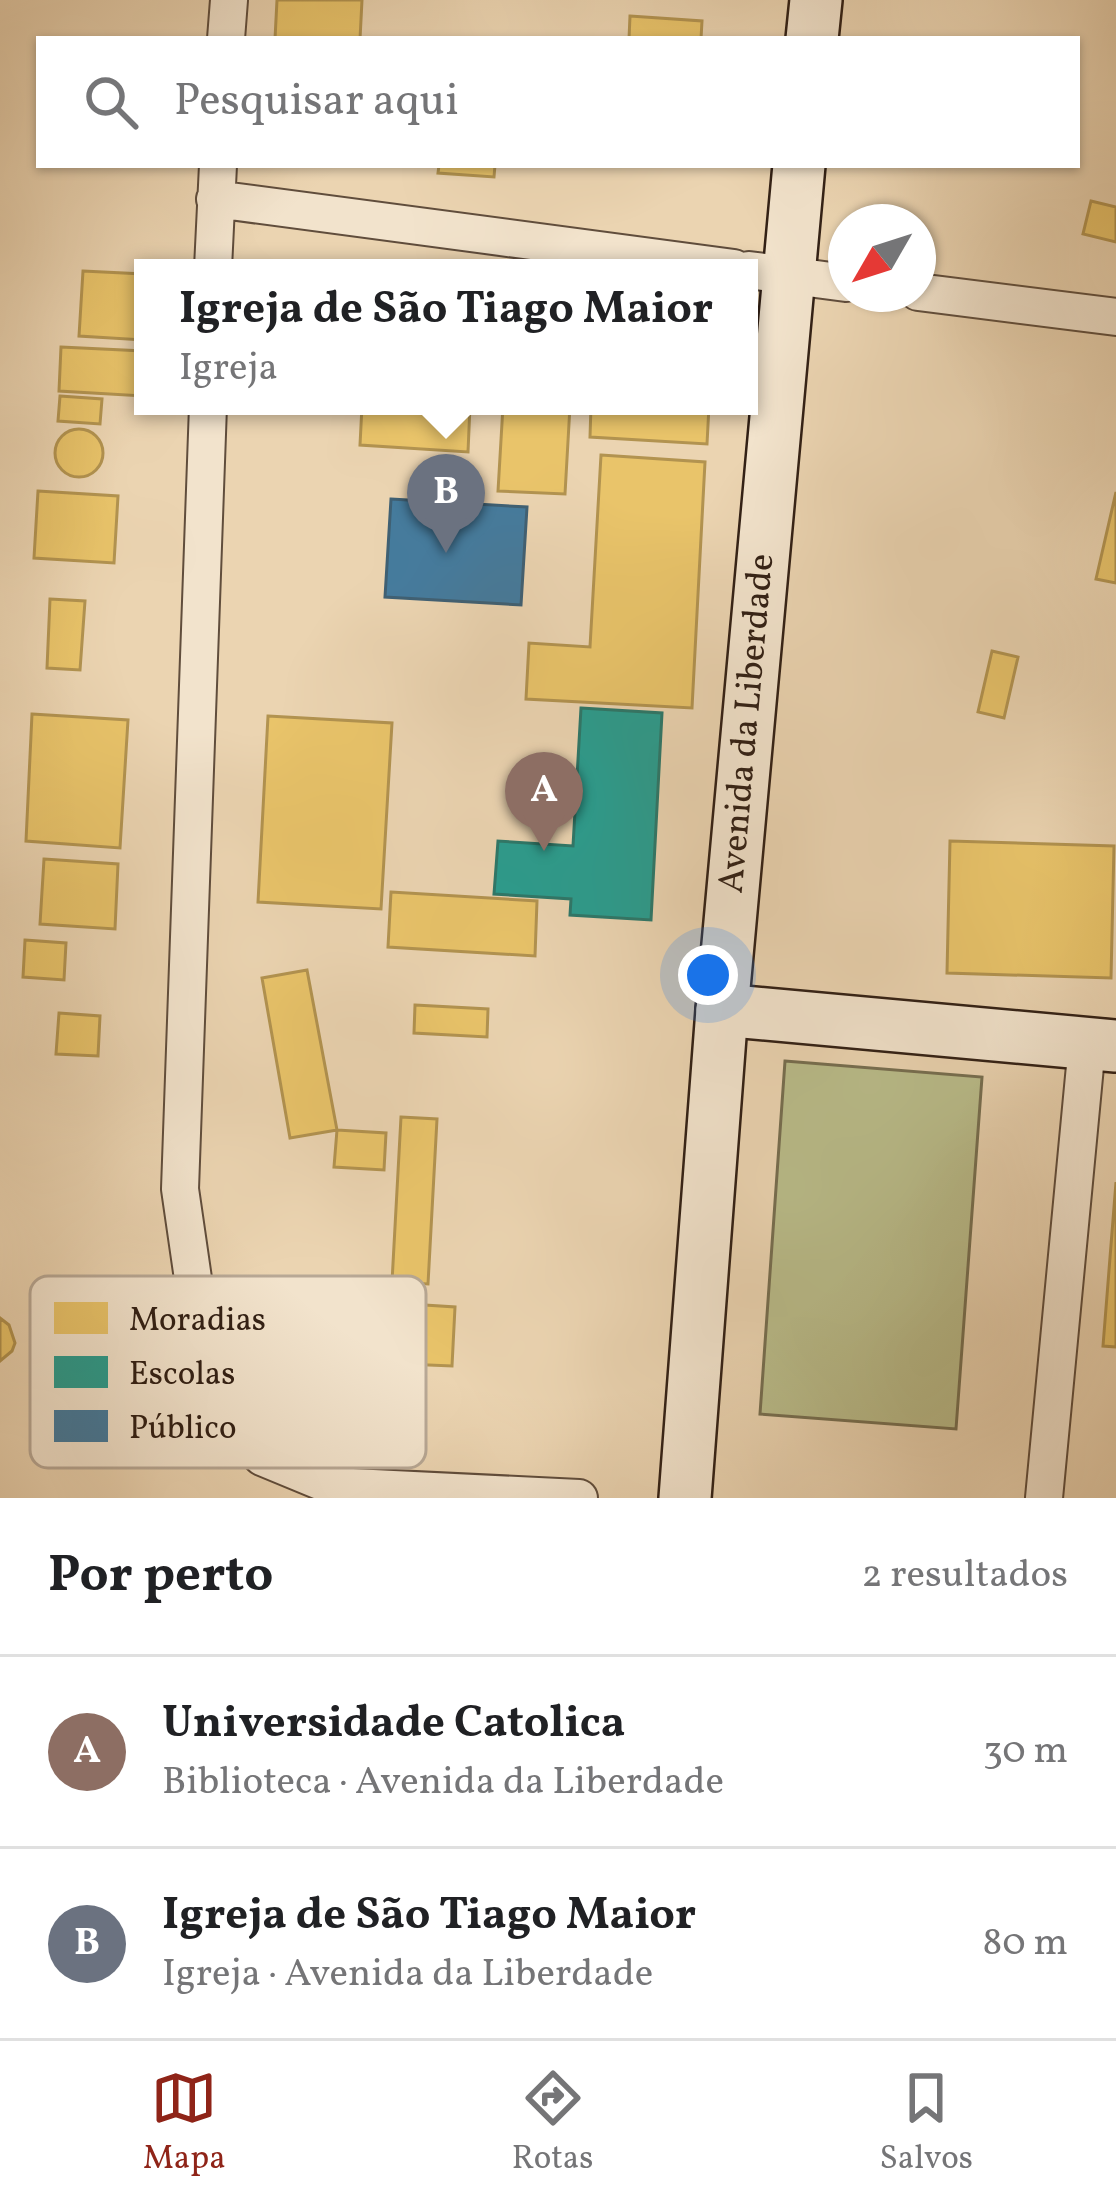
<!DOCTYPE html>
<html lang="pt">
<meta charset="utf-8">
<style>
:root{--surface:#fff;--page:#f2f2f2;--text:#202124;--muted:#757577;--line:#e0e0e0;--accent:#8f2418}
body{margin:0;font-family:Vollkorn,serif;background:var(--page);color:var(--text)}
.compass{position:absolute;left:828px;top:204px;width:108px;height:108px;border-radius:50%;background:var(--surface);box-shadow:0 3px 9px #0004;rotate:231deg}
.you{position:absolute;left:708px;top:975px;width:42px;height:42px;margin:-30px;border:9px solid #fff;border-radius:50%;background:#1a73e8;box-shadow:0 0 0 18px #1a73e833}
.badge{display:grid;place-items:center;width:78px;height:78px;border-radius:50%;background:var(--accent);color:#fff;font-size:39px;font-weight:700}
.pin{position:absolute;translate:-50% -99px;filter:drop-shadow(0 3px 6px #0008)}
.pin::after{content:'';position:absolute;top:63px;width:42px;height:36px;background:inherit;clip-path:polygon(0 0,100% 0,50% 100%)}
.popup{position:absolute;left:134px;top:259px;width:624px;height:156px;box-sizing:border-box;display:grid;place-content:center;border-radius:0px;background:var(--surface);filter:drop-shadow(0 3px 9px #0005);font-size:39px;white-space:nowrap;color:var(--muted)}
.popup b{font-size:45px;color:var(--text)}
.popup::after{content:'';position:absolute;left:50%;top:100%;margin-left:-24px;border:24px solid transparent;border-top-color:var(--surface)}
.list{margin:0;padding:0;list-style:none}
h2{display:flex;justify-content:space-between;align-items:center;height:156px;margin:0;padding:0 48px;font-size:51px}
h2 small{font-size:39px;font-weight:400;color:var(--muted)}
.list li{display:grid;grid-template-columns:78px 1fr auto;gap:36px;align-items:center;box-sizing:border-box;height:192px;padding:0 48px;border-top:3px solid var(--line)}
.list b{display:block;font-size:45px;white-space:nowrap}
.list p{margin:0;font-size:39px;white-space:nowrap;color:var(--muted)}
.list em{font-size:39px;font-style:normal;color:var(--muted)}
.icon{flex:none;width:66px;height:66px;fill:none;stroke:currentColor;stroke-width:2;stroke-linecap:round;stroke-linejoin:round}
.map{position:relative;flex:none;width:1116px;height:1498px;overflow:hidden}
.search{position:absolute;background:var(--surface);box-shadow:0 3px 9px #0004;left:36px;right:36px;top:36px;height:132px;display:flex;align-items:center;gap:30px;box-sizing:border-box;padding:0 42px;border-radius:0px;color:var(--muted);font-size:45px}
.sheet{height:540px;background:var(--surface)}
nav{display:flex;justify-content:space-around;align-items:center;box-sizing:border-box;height:168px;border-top:3px solid var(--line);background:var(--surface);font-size:33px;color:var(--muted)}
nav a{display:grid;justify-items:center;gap:6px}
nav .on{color:var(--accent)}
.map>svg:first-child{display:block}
</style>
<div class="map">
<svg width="1116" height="1498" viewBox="0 0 1116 1498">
<rect width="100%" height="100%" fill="#ebd4b1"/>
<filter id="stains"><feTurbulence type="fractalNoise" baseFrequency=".00167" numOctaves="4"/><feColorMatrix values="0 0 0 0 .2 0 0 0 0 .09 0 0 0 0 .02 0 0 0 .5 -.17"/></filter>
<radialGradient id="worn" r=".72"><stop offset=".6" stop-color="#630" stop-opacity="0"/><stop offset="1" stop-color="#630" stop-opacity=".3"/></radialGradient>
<!-- green -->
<path fill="#b9bc8a" stroke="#766e50" stroke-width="3" d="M 785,1061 L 982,1077 L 956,1429 L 760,1414 Z"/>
<!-- homes -->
<path fill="#e9c46a" stroke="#b29350" stroke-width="3" d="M 277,0 L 362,0 L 360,39 L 275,39 Z
M 630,16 L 702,21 L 701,39 L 629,39 Z
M 439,165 L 495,165 L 494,177 L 438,173 Z
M 1091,201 L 1116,207 L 1116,242 L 1083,234 Z
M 83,271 L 143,274 L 143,340 L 79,336 Z
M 61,347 L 143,351 L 143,396 L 59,391 Z
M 60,396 L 102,399 L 100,424 L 58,421 Z
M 362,406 L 470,406 L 468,452 L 360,445 Z
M 503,406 L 570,406 L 565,494 L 498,491 Z
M 591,406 L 709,406 L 707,444 L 590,437 Z
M55 453a24 24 0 1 1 48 0a24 24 0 1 1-48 0Z
M 601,455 L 705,462 L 692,708 L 526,699 L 529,643 L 590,647 Z
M 38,491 L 118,496 L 114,563 L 34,558 Z
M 1116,492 L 1116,583 L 1096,579 Z
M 50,599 L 85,601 L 80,670 L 47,668 Z
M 992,651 L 1018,657 L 1004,718 L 978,712 Z
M 32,714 L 128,720 L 120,848 L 26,841 Z
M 268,716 L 392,723 L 381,909 L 258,902 Z
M 950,841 L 1114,846 L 1111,978 L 947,973 Z
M 44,859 L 118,864 L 115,929 L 40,924 Z
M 391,892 L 537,901 L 535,956 L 388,947 Z
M 25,940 L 66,943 L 64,980 L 23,977 Z
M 307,970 L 337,1130 L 290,1138 L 262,978 Z
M 415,1005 L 488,1009 L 487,1037 L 414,1033 Z
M 59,1013 L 100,1016 L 98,1056 L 56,1054 Z
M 401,1117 L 437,1119 L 428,1284 L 392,1282 Z
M 337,1130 L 386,1133 L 384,1170 L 334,1167 Z
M 1116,1182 L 1116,1347 L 1103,1346 Z
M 409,1304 L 455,1307 L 452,1366 L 405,1364 Z
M 0,1318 L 9,1325 L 15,1343 L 12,1351 L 0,1361 Z"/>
<!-- schools -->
<path fill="#2a9d8f" stroke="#2c786a" stroke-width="3" d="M 581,708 L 662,713 L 651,920 L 570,915 L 571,899 L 494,894 L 498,841 L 573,846 Z"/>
<!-- public -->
<path fill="#457b9d" stroke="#3f6074" stroke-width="3" d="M 391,499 L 527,507 L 521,605 L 385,597 Z"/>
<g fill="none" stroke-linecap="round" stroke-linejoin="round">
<!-- street casing -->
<g stroke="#604d3c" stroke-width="40">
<path id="street" d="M 226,39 L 229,0
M 215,199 L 734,268
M 213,268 L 218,165
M 749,270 L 846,283
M 918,292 L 1116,317
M 208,406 L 180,1189 L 211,1403 L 262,1457 L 332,1486 L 579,1498
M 1044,1498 L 1087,1045"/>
</g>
<!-- secondary casing -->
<g stroke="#322015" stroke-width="56">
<g id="secondary">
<path d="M 812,39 L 816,0"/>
<path d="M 722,1010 L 1116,1046"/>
<path id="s1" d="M 685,1498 L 722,1010 L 799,165"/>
</g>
</g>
<!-- street -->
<use href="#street" stroke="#f2e3cc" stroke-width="36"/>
<!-- secondary -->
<use href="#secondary" stroke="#f2e3cc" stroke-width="51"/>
</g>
<g text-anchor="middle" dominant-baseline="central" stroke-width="12" stroke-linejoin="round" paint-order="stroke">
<!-- street labels -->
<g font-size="36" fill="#322015" stroke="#f2e3cc">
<text stroke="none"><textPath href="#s1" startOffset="777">Avenida da Liberdade</textPath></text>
</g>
</g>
<!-- legend -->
<rect x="30" y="1276" width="396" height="192" rx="18" fill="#f2e3cc" stroke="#b8a895" stroke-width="3"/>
<rect x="54" y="1302" width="54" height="32" fill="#e9c46a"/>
<rect x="54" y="1356" width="54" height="32" fill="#2a9d8f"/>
<rect x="54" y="1410" width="54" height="32" fill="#457b9d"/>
<g font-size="33" fill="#322015">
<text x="129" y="1330">Moradias</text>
<text x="129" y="1384">Escolas</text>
<text x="129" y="1438">Público</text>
</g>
<rect width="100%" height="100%" filter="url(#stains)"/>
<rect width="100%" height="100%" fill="url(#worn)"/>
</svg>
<svg class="compass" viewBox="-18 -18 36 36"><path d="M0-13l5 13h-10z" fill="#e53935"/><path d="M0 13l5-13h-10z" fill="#757577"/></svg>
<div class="you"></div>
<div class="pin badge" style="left:544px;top:851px;background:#8d6e63">A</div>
<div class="pin badge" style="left:446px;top:553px;background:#6b7280">B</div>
<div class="popup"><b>Igreja de São Tiago Maior</b>Igreja</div>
<div class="search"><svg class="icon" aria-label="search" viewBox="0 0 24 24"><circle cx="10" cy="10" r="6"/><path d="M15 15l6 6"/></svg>Pesquisar aqui</div>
</div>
<section class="sheet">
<h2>Por perto<small>2 resultados</small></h2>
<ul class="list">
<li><span class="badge" style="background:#8d6e63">A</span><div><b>Universidade Catolica</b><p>Biblioteca · Avenida da Liberdade</p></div><em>30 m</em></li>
<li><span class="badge" style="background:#6b7280">B</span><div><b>Igreja de São Tiago Maior</b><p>Igreja · Avenida da Liberdade</p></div><em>80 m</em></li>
</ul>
</section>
<nav>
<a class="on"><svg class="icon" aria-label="map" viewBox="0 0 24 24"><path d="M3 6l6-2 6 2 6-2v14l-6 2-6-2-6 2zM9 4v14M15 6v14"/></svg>Mapa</a>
<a><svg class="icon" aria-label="directions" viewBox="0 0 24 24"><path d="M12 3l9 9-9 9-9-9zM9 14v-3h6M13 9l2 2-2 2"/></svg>Rotas</a>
<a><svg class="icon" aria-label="saved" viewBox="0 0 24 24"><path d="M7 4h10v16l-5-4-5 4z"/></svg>Salvos</a>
</nav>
